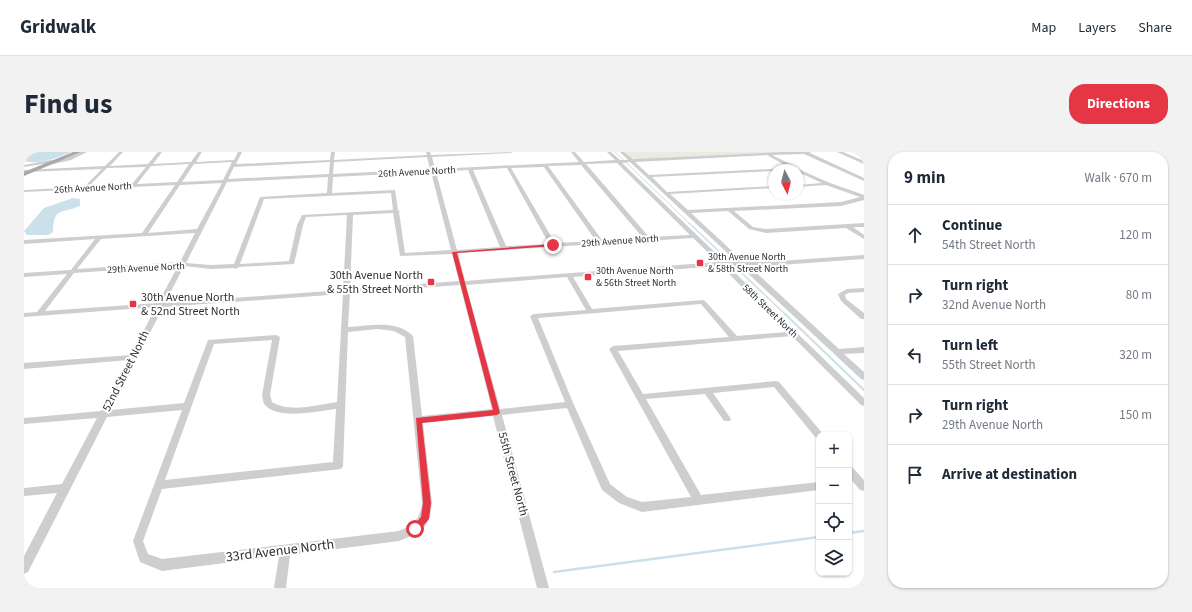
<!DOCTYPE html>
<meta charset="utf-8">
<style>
:root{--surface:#fff;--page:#f2f2f3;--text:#1f2937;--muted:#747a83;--line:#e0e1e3;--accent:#e43644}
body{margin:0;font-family:"Source Sans 3",sans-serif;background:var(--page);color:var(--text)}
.controls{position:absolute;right:12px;bottom:12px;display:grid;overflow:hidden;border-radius:8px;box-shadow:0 1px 3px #0004}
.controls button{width:36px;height:36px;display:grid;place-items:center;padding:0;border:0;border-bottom:1px solid var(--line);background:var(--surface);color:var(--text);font:20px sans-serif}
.compass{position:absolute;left:744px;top:12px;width:36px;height:36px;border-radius:50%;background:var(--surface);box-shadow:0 1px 3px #0004;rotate:173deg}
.stop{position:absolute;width:12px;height:12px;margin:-9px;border:3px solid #e43644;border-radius:50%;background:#fff}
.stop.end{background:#e43644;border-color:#fff;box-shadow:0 1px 4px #0008}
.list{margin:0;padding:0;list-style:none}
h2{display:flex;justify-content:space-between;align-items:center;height:52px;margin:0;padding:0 16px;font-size:17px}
h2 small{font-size:13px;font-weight:400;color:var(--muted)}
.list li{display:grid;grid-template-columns:26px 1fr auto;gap:12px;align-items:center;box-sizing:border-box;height:60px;padding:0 16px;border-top:1px solid var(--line)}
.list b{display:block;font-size:15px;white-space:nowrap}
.list p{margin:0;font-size:13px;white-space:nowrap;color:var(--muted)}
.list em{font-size:13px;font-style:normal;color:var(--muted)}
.icon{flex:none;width:22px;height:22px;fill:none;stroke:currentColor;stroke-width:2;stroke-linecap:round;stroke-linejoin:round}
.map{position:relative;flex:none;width:840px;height:436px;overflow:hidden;border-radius:16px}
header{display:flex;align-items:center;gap:24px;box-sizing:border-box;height:56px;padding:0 20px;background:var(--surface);border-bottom:1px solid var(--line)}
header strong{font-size:19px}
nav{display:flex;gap:22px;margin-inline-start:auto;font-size:14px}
.intro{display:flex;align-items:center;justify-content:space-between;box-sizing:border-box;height:96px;padding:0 24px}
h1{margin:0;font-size:28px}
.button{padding:10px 18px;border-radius:16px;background:var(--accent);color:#fff;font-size:14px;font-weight:700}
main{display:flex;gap:24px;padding:0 24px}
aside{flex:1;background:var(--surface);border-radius:16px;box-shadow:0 1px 3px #0004}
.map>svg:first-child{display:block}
</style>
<header>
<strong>Gridwalk</strong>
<nav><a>Map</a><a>Layers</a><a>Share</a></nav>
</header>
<div class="intro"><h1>Find us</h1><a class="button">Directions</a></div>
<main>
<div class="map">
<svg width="840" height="436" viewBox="0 0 840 436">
<rect width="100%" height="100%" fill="#fff"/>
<!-- green -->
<path fill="#e7eddf" d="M 601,0 L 770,0 L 613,7 L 607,6 Z"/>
<!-- water -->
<path fill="#cce0ec" d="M 0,0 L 47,0 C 34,6 15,13 0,9 Z
M 49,46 L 56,47 L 56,54 C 36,62 30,55 29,80 L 24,83 L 3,83 L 0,79 L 20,56 Z"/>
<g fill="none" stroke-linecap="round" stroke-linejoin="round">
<!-- stream-far3 -->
<path stroke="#cce0ec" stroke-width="1" d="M 591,0 L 666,72"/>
<!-- stream-far2 -->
<path stroke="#cce0ec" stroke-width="1.5" d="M 665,71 L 762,163"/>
<!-- stream-far1 -->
<path stroke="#cce0ec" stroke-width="2" d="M 761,162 L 840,238"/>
<!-- stream -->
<path stroke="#cce0ec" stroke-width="2.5" d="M 825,381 L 840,379
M 530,420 L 795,385"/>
<!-- minor -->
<path fill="#cecece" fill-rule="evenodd" d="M 57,0 L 63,0 L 47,8 L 21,14 L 19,13 L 19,12 L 25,11 L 0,15 L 0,13 L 27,8 L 29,10 L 43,6 Z
M 95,0 L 99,0 L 86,14 L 124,12 L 134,0 L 138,0 L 129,12 L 167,10 L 174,0 L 178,0 L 172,10 L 210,8 L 214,0 L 218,0 L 212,12 L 306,8 L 307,0 L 311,0 L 310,8 L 403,3 L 402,0 L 406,0 L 407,3 L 489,0 L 487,1 L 408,5 L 411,17 L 555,10 L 547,0 L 551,0 L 560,10 L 591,8 L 583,0 L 587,0 L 596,8 L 604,8 L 596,0 L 600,0 L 609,7 L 759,0 L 787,0 L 786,1 L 840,26 L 840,29 L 780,2 L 748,3 L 772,15 L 771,18 L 750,18 L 750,19 L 628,25 L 643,40 L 750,34 L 750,36 L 646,42 L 664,58 L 817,50 L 836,45 L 802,33 L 774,35 L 774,33 L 798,31 L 774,20 L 774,18 L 772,18 L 774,17 L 806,31 L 840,43 L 840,48 L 817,54 L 710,59 L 729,75 L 742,77 L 840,71 L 840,75 L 829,75 L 840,83 L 840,87 L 822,76 L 742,81 L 725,77 L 704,59 L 667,61 L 720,110 L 756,109 L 840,103 L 840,107 L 756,113 L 724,113 L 815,197 L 840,195 L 840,201 L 820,202 L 840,220 L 840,228 L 837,227 L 716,114 L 704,114 L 840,246 L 840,254 L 837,253 L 768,184 L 594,199 L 619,242 L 752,229 L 755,230 L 800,283 L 795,283 L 795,287 L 792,286 L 750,235 L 689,241 L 707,267 L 706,269 L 700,269 L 681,242 L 622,247 L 677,343 L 795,330 L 795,338 L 618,360 L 595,351 L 578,338 L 543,256 L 478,263 L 525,436 L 513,436 L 469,264 L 399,271 L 408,351 L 406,365 L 400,376 L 392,382 L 375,389 L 266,403 L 262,436 L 250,436 L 255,404 L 138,419 L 116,410 L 109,389 L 158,258 L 83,265 L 4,420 L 0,422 L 0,404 L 33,341 L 0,344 L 0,336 L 38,332 L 73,266 L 0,272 L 0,266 L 77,259 L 104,208 L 0,217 L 0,211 L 107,203 L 132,155 L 0,165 L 0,161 L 13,160 L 43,122 L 0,125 L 0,121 L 47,118 L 71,87 L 0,92 L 0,88 L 118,81 L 151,33 L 0,40 L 0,38 L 60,35 L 78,17 L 0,20 L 0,18 L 81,14 ZM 743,3 L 766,16 L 625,23 L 611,10 ZM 403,5 L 406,17 L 309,22 L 310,10 ZM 208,10 L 199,28 L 158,30 L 170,12 ZM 306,10 L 305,22 L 204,27 L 210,15 ZM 606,10 L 713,110 L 701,110 L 598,11 ZM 593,11 L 666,83 L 625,85 L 562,12 ZM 165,12 L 153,30 L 113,32 L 127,14 ZM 557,13 L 619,86 L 578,88 L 524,14 ZM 122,15 L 108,32 L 65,34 L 83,16 ZM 520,15 L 572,89 L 531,91 L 487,16 ZM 483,16 L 525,92 L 482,94 L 449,18 ZM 444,18 L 476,95 L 433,98 L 412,20 ZM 407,20 L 427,98 L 381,101 L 375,60 L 376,59 L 374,58 L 371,38 L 308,41 L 309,25 ZM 304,25 L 303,41 L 236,45 L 210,112 L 187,113 L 162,111 L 203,30 ZM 198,31 L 173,77 L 124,81 L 156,33 ZM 367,41 L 369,58 L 278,63 L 273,73 L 265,109 L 216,112 L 240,47 ZM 369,61 L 376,104 L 428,102 L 435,129 L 326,137 L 329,63 ZM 323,63 L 319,138 L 141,151 L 160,114 L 187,117 L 209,116 L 212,117 L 215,115 L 270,112 L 279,73 L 282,65 ZM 171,81 L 156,110 L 53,117 L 77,87 ZM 669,86 L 694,110 L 441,129 L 434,101 ZM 154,114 L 134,151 L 21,159 L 50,121 ZM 697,114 L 763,180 L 713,184 L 681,149 L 679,148 L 568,157 L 549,125 ZM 543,125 L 562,158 L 510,162 L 506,164 L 541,250 L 476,257 L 442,133 ZM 436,133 L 468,257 L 398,264 L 389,184 C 373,167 344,174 324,175 L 326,141 ZM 319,142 L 313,250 C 293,253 266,261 248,250 L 246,243 L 256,185 L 252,183 L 184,188 L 160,251 L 87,258 L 139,155 ZM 677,152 L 705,185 L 589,194 L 585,197 L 667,345 L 618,350 L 603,345 L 586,332 L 550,253 L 514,166 ZM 354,177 L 370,179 L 381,185 L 398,351 C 395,369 391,372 375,379 L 138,407 L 124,402 L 119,389 L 138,337 L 317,317 L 319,314 L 324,180 ZM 248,188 L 238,243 C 239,247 239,252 242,254 C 256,268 295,259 312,257 L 309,310 L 141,328 L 190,192 Z
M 813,0 L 819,0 L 840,9 L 840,12 Z
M 840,136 L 840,140 L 824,141 L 821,143 L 822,147 L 840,161 L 840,167 L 837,167 L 817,149 L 814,142 L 823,137 Z
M 825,314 L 828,315 L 840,328 L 840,339 L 836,338 L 825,325 Z"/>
<!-- major -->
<path fill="#a9a9a9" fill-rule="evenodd" d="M 49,0 L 57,0 L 0,24 L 0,20 Z"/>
</g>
<!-- route -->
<path fill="#e43644" d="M 529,92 L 530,94 L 433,101 L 476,261 L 473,263 L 398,271 L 407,351 L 405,367 L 394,380 L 388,380 L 388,375 L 397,365 L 399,351 L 392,266 L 469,258 L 428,100 Z"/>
<!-- markers -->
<g fill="#e43644" stroke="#fff" stroke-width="1.5">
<rect x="672" y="107" width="8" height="8" rx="2"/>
<rect x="560" y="121" width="8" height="8" rx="2"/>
<rect x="403" y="126" width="8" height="8" rx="2"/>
<rect x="105" y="148" width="8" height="8" rx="2"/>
</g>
<g text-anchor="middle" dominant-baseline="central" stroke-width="4" stroke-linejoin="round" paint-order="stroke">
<!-- far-street labels -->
<g font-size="10" fill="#313131" stroke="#fff">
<text transform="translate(393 20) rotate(-3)">26th Avenue North</text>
<text transform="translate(69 36) rotate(-3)">26th Avenue North</text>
<text transform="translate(596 89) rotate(-4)">29th Avenue North</text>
<text transform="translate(122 116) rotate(-3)">29th Avenue North</text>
<text transform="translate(746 159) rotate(44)">58th Street North</text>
</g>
<!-- far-poi labels -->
<g font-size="10" fill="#313131" stroke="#fff" text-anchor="start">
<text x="684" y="105">30th Avenue North<tspan x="684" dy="12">&amp; 58th Street North</tspan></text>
<text x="572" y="119">30th Avenue North<tspan x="572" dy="12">&amp; 56th Street North</tspan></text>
</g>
<!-- poi labels -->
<g font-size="12" fill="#313131" stroke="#fff" text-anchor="end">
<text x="399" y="123">30th Avenue North<tspan x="399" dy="14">&amp; 55th Street North</tspan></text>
<text x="117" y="145" text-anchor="start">30th Avenue North<tspan x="117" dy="14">&amp; 52nd Street North</tspan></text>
</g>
<!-- street labels -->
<g font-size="12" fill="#313131" stroke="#fff">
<text transform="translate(102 219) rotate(-63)">52nd Street North</text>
<text transform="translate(489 322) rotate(75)">55th Street North</text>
</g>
<!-- near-street labels -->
<g font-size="14" fill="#313131" stroke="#fff">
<text transform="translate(256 399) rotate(-7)">33rd Avenue North</text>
</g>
</g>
</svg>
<div class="controls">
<button>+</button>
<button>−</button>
<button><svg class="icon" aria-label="locate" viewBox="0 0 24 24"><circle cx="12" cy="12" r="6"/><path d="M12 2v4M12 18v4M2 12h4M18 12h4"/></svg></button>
<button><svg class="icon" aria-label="layers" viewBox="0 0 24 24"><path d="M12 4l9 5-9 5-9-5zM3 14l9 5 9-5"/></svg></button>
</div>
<svg class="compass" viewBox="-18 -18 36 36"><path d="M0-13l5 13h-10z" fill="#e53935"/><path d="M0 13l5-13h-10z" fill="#747a83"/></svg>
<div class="stop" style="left:391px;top:377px"></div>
<div class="stop end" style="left:529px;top:93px"></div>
</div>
<aside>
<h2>9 min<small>Walk · 670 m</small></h2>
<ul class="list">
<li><svg class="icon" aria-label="ahead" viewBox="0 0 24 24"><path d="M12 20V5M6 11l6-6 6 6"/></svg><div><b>Continue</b><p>54th Street North</p></div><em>120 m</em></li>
<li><svg class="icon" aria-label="right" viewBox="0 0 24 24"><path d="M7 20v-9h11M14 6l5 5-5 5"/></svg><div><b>Turn right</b><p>32nd Avenue North</p></div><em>80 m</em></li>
<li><svg class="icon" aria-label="left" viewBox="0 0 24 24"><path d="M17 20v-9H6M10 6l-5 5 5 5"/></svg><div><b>Turn left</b><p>55th Street North</p></div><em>320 m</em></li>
<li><svg class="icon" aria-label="right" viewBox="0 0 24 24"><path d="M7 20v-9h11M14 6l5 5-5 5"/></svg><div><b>Turn right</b><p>29th Avenue North</p></div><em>150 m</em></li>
<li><svg class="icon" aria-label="arrive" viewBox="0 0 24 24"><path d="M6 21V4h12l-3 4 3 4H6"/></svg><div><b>Arrive at destination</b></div></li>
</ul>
</aside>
</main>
